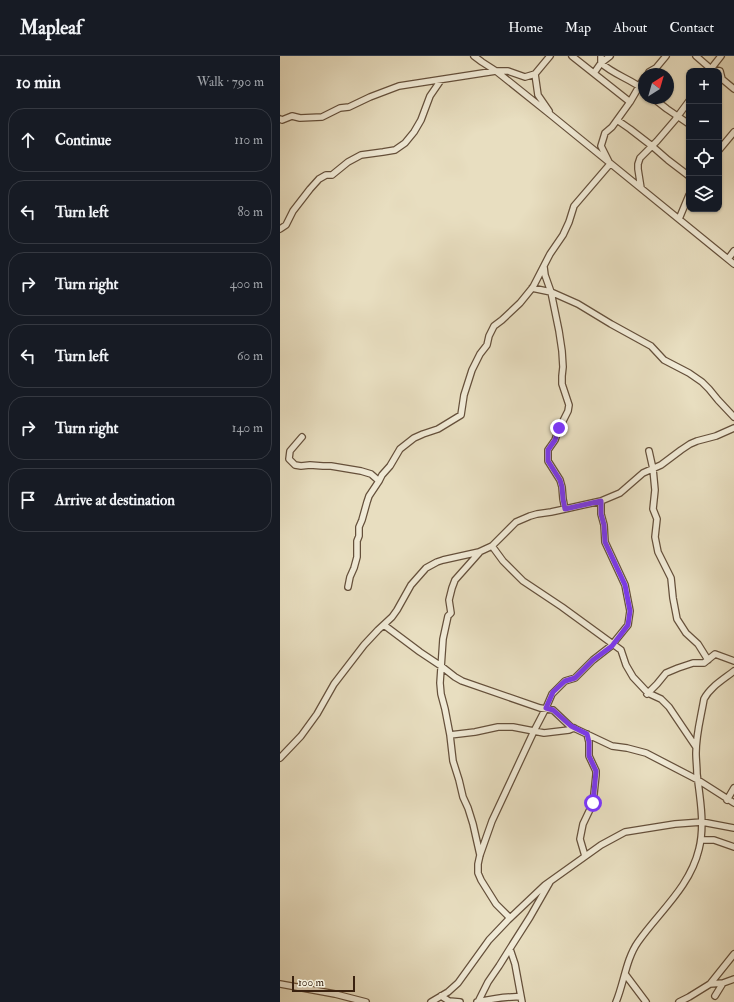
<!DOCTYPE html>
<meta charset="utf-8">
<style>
:root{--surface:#171b24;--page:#242831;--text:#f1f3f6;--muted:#9ea1a6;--line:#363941}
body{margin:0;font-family:"IM FELL Double Pica",serif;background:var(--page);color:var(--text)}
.controls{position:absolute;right:12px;top:12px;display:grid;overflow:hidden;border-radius:8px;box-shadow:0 1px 3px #0004}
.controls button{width:36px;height:36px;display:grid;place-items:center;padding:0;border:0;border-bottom:1px solid var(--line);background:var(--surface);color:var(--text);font:20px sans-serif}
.compass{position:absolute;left:358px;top:12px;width:36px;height:36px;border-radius:50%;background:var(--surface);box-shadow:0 1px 3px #0004;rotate:37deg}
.scale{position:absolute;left:12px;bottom:10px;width:63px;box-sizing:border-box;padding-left:4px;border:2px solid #39210f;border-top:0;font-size:11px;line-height:14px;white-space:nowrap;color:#39210f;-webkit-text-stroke:3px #f0ead6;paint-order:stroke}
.stop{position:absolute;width:12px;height:12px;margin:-9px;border:3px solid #7c3aed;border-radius:50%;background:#fff}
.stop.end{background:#7c3aed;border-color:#fff;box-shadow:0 1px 4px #0008}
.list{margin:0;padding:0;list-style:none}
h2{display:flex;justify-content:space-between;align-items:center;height:52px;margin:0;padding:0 16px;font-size:17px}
h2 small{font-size:13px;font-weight:400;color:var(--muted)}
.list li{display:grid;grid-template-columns:26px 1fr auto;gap:12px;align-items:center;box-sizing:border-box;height:64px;margin:0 8px 8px;padding:0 8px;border:1px solid var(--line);border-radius:16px}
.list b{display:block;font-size:15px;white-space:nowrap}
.list em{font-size:13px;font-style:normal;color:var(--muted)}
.icon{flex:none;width:22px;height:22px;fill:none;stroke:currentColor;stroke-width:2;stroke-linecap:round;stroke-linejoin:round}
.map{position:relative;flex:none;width:454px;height:946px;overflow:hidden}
header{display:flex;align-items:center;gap:24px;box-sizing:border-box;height:56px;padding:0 20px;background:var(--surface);border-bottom:1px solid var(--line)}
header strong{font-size:19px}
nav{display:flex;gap:22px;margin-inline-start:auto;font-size:14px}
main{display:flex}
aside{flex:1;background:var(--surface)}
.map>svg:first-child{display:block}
</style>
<header>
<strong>Mapleaf</strong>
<nav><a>Home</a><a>Map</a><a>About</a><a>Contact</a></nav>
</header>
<main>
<aside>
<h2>10 min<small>Walk · 790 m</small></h2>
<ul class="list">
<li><svg class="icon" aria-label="ahead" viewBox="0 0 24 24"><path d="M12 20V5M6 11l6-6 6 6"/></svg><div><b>Continue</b></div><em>110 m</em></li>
<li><svg class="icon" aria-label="left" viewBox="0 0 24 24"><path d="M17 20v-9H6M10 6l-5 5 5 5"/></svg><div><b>Turn left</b></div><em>80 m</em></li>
<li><svg class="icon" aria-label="right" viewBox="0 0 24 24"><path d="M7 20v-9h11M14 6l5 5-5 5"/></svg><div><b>Turn right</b></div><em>400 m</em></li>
<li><svg class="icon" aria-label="left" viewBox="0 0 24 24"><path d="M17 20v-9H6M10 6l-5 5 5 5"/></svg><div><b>Turn left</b></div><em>60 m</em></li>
<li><svg class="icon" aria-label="right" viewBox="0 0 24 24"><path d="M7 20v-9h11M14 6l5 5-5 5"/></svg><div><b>Turn right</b></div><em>140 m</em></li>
<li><svg class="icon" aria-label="arrive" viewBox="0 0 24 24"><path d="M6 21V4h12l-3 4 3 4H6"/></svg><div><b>Arrive at destination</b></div></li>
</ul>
</aside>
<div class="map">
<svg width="454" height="946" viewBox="0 0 454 946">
<rect width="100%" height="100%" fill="#e8dec0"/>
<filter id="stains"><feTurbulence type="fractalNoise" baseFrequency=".005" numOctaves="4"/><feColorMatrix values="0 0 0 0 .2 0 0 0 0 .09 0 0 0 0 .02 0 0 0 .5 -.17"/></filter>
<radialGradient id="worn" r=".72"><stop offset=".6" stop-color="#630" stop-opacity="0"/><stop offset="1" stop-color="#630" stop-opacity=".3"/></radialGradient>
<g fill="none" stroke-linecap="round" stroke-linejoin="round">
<!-- minor casing -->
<g stroke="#65503b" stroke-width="8">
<path id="minor" d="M 194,0 L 202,6 L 216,15 L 271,59 L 454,208
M 292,0 L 350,46
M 321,0 L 321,7 C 334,19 351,23 364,34
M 416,0 L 431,13 L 440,15 L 442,23 L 454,33
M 430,14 L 441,0
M 314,17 L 321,7 L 330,0
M 368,18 L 369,16 L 376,12 L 386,0
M 373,42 L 387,53 L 409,68
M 269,55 L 258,39 L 255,18 L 270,0
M 0,63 L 2,64 L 12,60 L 20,62 L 42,61 L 60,52 L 69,51 L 90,41 L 119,30 L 216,15 L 228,15 L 245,21 L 255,18
M 337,64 L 350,73 L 372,90 L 388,104 L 409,120
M 439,94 L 454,76
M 361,132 L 358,113 L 358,108 L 360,102 L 377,85 L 395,64 L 409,45
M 399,163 L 409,139
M 0,173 L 6,169 L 13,155 L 30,133 L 39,123 L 46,119 L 52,119 L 68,106 L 81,99 L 103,96 L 115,94 L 125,87 L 134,76 L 141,64 L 150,40 L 161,24
M 448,203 L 454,195
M 264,211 L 265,219 L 271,236 L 279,275 L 282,295 L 283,311 L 282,320 L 282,328 L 289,349 L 288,355 L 278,375 L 275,384 L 268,394 L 268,405 L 280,424 L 282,431 L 283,443 L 285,453
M 252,232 L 271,236 L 298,248 L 331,268 L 371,290 L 384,304 L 409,317 L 422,326 L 429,333 L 438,344 L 454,361
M 22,381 L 10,395 L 9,403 L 15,409 L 21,410 L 30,409 L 43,410 L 51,410 L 81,415 L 91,418 L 99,425
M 369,395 L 373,413 L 375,434 L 373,453 L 377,463 L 375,481 L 378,496 L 391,522 L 393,542 L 397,563 L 406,577 L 418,588 L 428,604
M 212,490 L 223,505 L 243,525 L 282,551 L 341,594 L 346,609 L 353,621 L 368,637 L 381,643 L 389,651 L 416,691
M 199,497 L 175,524 L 172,532 L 169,544 L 171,557 L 168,560 L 163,583 L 160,627 L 161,638 L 165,653 L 170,679 L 173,705 L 179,724 L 183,741 L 188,752 L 193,768 L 200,799
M 68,531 L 70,521 L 74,512 L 77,501 L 77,485 L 79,480 L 79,471 L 82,464 L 87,446 L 89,440 L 99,425 L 102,419 L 110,410 L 120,393 L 134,382 L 143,378 L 158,373 L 181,359 L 184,339 L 192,314 L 200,298 L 207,289 L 209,280 L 214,270 L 222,264 L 240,247 L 253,231 L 270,198 L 283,179 L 289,166 L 294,150 L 330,108 L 321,90 L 325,77 L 332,71 L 350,46 L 364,22
M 104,569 L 140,596 L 161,610 L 175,621 L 182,625 L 260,652 L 273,654 L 291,671 L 296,673 L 332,690 L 347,692 L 366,697 L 418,724 L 454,747
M 367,638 L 377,628 L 386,617 L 398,612 L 413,607 L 424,607 L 435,598 L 454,605
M 170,679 L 195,676 L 218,671 L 233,671 L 264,677 L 289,674 L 294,672
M 0,702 L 21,680 L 37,658 L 54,628 L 84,589 L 98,574 L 112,561 L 117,554 L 131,529 L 146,512 L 157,506 L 163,504 L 199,496 L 212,490 L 236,466 L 250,460 L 257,458 L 271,456 L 285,453 L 321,445 L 340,437 L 363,417 L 381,409 L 401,394 L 410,388 L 417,385 L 436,380 L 454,372
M 447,744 L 454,732
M 421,784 L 434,784 L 454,791
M 305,800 L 300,783 L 303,768 L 313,747 L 316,719 L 316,715 L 309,700 L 309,686 L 307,678
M 230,862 L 216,848 L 201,824 L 198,817 L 198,808 L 200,799 L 212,765 L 254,675 L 266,652 L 272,638 L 285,625 L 295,622 L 313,604 L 331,590 L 348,569 L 350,555 L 345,529 L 325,486 L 324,469 L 321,458 L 321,445
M 230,893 L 235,908 L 242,946
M 345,918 L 366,946
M 443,927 L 454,923
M 0,928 L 55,938 L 86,946
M 430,928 L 443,927 L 435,940
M 161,940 L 169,945 L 180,946
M 151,946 L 168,936 L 178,927 L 209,884 L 228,864 L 265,829 L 321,789 L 345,776 L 395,768 L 422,766 L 454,772
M 197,946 C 211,943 226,940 241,941
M 198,946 L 208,926 L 219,910 L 229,894 L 250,861 L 270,826
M 336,946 C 344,927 346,903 358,886 C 379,856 410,831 419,793 C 425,769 420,742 417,718 C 417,711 416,704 416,697 C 416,678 421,661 424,643 C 430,631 444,623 454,615
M 399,946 L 409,941 L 430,928 L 454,898"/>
</g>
<!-- minor -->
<use href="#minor" stroke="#f0ead6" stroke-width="5.5"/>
</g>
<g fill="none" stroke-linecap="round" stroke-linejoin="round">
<!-- route -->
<path stroke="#7c3aed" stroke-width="5" d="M 279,372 L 275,384 L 268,394 L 268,405 L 280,424 L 282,431 L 283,443 L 285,453 L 321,445 L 321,458 L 324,469 L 325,486 L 345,529 L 350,555 L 348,569 L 332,590 L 313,604 L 295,622 L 285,625 L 273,636 L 266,652 L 273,654 L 291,670 L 307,678 L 309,686 L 309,700 L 316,715 L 313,747"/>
</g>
<rect width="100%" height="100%" filter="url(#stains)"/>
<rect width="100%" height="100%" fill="url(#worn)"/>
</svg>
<div class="controls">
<button>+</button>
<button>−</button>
<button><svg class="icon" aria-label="locate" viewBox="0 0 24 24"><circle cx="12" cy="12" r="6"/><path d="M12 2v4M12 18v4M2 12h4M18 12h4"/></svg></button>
<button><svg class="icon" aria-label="layers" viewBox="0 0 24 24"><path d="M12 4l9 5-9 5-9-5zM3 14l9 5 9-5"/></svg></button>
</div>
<svg class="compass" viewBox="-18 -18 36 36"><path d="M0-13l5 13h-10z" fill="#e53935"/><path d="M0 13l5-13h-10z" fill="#9ea1a6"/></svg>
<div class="scale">100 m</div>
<div class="stop" style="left:313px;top:747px"></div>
<div class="stop end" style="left:279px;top:372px"></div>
</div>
</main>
